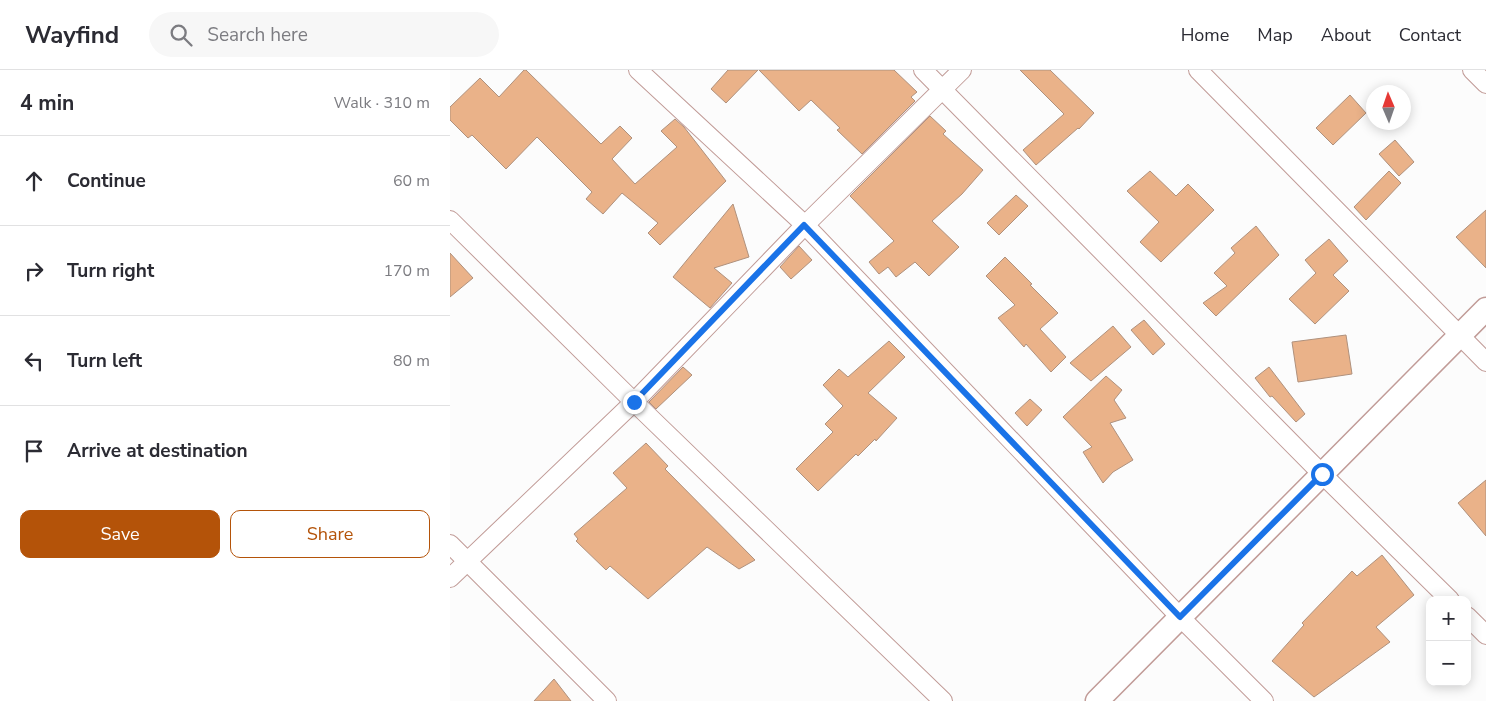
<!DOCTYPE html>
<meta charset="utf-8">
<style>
:root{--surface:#fff;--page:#f7f7f7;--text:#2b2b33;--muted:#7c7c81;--line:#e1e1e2;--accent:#b45309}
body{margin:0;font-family:"Nunito Sans",sans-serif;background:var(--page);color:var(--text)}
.controls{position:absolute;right:15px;bottom:15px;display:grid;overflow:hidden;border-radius:10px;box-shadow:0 2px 12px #0003}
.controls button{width:45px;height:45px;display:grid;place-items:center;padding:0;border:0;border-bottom:1px solid var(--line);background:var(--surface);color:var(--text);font:25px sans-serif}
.compass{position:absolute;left:916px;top:15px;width:45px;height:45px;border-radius:50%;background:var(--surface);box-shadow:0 2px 12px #0003;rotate:358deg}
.stop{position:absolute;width:15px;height:15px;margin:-11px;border:4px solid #1a73e8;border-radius:50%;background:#fff}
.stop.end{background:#1a73e8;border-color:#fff;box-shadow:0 1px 5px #0008}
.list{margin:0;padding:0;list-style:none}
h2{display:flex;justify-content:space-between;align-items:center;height:65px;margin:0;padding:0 20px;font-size:21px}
h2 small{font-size:16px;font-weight:400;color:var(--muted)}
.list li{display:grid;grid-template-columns:32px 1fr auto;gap:15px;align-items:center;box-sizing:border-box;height:90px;padding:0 20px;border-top:1px solid var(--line)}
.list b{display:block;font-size:19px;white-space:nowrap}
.list em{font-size:16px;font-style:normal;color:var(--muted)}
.actions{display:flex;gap:10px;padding:15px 20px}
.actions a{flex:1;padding:11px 0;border:1px solid var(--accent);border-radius:10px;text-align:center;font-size:18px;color:var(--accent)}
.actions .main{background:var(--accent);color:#fff}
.icon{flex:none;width:28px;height:28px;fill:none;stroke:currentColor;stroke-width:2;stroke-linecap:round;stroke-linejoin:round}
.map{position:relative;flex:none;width:1036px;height:631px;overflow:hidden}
header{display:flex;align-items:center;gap:30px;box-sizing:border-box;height:70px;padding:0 25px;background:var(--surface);border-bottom:1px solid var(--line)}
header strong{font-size:24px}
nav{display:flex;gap:28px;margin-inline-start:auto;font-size:18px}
.search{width:350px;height:45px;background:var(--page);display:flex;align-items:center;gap:12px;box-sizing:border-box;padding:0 18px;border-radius:28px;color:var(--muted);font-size:19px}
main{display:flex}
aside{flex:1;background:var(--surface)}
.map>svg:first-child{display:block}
</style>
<header>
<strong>Wayfind</strong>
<div class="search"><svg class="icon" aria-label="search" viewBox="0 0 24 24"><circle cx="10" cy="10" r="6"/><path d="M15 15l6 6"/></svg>Search here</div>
<nav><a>Home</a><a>Map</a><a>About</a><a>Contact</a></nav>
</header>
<main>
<aside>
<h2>4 min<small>Walk · 310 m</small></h2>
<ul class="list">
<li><svg class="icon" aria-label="ahead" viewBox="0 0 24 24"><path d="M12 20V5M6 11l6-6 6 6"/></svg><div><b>Continue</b></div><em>60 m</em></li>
<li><svg class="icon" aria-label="right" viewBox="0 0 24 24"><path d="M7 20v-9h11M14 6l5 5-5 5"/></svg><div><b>Turn right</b></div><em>170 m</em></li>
<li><svg class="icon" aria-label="left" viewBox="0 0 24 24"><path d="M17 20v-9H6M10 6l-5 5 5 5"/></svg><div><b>Turn left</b></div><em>80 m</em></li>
<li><svg class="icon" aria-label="arrive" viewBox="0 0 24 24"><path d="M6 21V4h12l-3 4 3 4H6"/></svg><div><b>Arrive at destination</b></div></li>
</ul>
<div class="actions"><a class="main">Save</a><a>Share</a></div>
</aside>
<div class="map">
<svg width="1036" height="631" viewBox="0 0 1036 631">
<rect width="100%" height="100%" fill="#fcfcfc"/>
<!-- building -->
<path fill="#eab289" stroke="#af917d" d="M 74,0 L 76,0 L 151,74 L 170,56 L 182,68 L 162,89 L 185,114 L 227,77 L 211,61 L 225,49 L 234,57 L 276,111 L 210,175 L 198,163 L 208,153 L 172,123 L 153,144 L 136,129 L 142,122 L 87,67 L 56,99 L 22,65 L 18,68 L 0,50 L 0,37 L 30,8 L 49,27 Z
M 278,0 L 308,0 L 276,33 L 261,19 Z
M 309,0 L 444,0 L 467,22 L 461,27 L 465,31 L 412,84 L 387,60 L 390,58 L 361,30 L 349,41 Z
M 570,0 L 600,0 L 644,43 L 629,59 L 628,58 L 586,95 L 573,80 L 614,44 Z
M 900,25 L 916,43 L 883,75 L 866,58 Z
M 480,46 L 496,61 L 493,64 L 533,100 L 512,124 L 482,151 L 509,177 L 479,206 L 465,192 L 446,207 L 438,197 L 429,204 L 419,192 L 444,171 L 400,126 Z
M 945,70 L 964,92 L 949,106 L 929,84 Z
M 700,101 L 726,126 L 738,114 L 764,140 L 711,192 L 690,172 L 709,152 L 677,121 Z
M 939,101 L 951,113 L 916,150 L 904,137 Z
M 566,125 L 578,136 L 549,165 L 537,153 Z
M 283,134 L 299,187 L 264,198 L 282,213 L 260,238 L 223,207 Z
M 1036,140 L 1036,198 L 1006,167 Z
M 806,156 L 829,185 L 766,246 L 753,233 L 777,216 L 764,203 L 785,183 L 781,178 Z
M 879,169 L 898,191 L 883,205 L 899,221 L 865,254 L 839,229 L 866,203 L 855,190 Z
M 349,176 L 362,190 L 341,209 L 330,197 Z
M 0,183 L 23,208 L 0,227 Z
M 555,187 L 582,214 L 580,215 L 608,243 L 590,259 L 616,287 L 601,302 L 576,274 L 574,277 L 548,248 L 565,235 L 536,206 Z
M 694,250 L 715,274 L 703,285 L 681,260 Z
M 663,256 L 681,277 L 641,311 L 620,293 Z
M 896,265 L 902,304 L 848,312 L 842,272 Z
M 439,271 L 455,287 L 418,323 L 447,348 L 426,371 L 425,369 L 408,386 L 406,384 L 368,421 L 346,399 L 383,362 L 375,354 L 393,336 L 373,315 L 389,299 L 398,307 Z
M 233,297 L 242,305 L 206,339 L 199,332 Z
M 819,297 L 855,344 L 846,352 L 822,326 L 820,327 L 805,308 Z
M 656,306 L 672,320 L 664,330 L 676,348 L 660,353 L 683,390 L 663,402 L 653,413 L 633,382 L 642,377 L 613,347 Z
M 580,329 L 592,340 L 577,356 L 565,343 Z
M 196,373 L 218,396 L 215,399 L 305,490 L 289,499 L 257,477 L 198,529 L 160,496 L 156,500 L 126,471 L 128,469 L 124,464 L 177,418 L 163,403 Z
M 1036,410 L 1036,466 L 1008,433 Z
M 932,485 L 964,525 L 926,557 L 940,572 L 864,627 L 822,591 L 854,555 L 852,553 L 902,501 L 907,506 Z
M 104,609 L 121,631 L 84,631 Z"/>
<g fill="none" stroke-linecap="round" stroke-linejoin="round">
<!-- minor casing -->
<g stroke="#c19b97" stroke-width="20">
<path id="minor" d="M 188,0 L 355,155 L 730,547 L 814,631
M 473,0 L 872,404 L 1000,530
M 748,0 L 1036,292
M 1022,0 L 1036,14
M 0,150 L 184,332 L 493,631
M 0,474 L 157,631
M 0,508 L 184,332 L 355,155 L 512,0
M 1017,546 L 1036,565"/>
</g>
<!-- tertiary casing -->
<g stroke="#c19b97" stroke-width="25">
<path id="tertiary" d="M 647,631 L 1036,239"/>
</g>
<!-- minor -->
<use href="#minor" stroke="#fff" stroke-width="18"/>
<!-- tertiary -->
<use href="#tertiary" stroke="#fff" stroke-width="22"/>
</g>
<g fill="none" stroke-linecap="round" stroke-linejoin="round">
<!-- route -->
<path stroke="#1a73e8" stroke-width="6" d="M 184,332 L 354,155 L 730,547 L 872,404"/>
</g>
</svg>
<div class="controls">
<button>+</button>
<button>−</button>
</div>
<svg class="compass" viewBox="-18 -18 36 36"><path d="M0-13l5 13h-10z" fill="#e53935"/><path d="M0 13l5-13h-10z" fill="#7c7c81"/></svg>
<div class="stop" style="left:872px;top:404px"></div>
<div class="stop end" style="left:184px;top:332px"></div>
</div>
</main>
